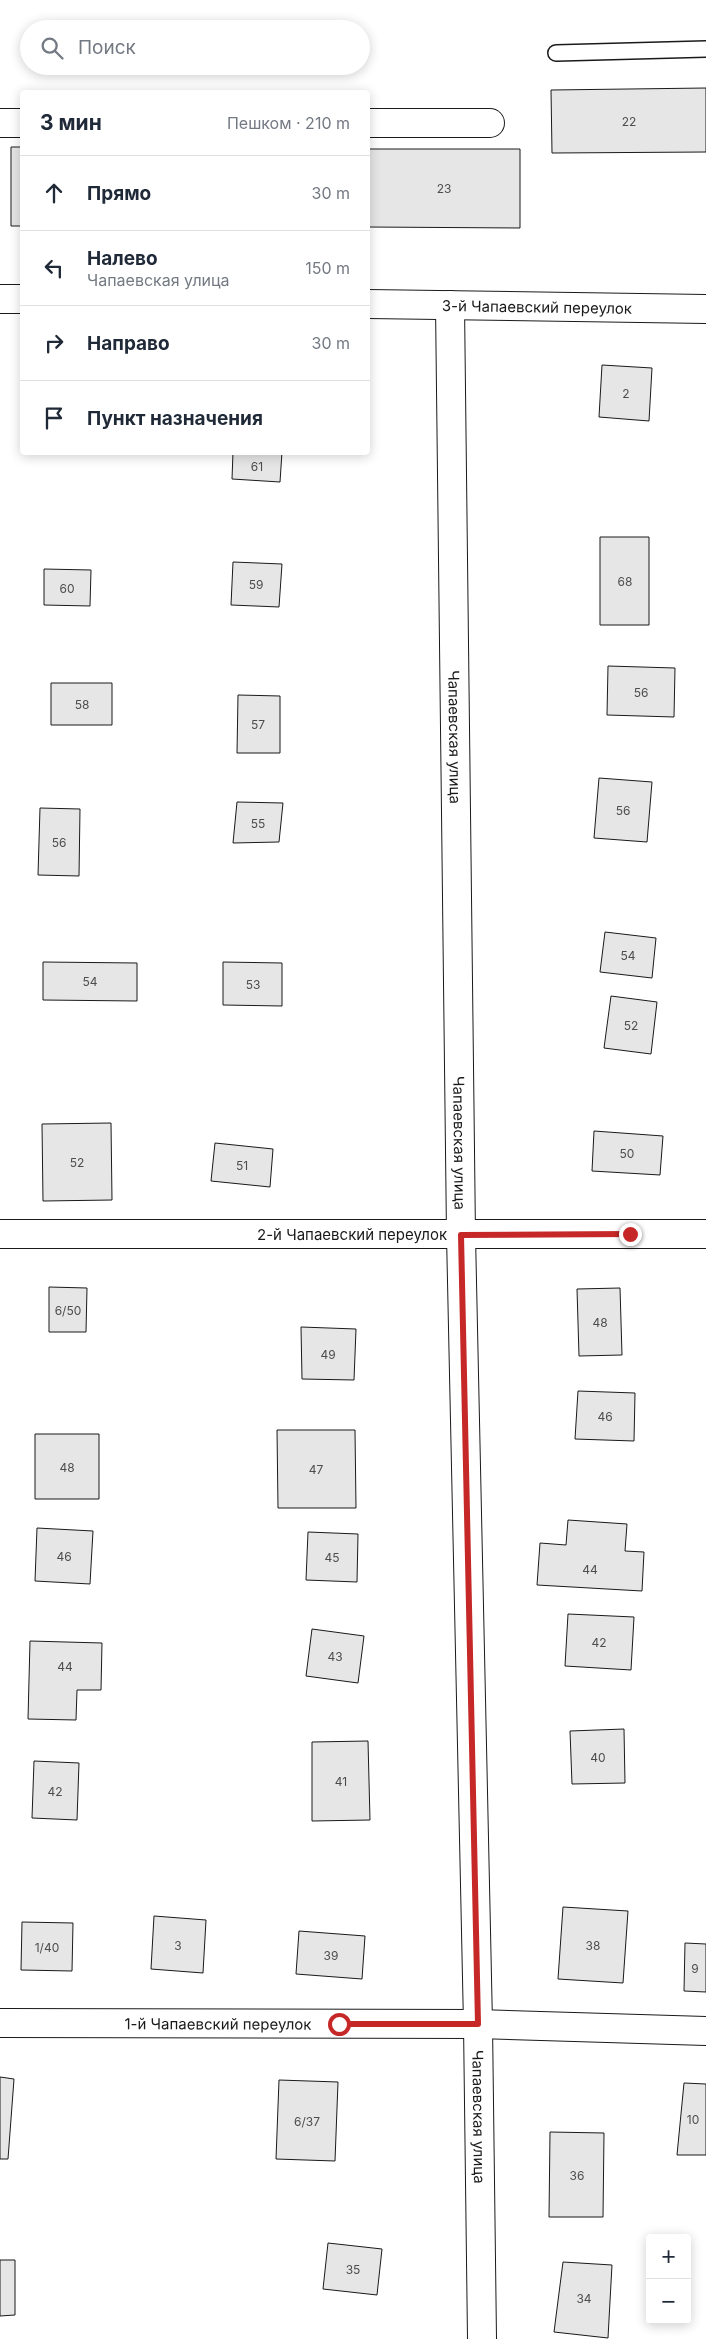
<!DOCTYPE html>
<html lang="ru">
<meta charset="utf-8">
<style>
:root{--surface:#fff;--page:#f6f6f7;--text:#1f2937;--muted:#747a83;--line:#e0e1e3}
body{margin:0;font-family:Inter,sans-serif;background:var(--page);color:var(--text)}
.controls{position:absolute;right:15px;bottom:15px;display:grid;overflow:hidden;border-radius:5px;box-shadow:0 2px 12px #0003}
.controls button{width:45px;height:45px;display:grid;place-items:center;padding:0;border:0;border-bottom:1px solid var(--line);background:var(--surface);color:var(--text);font:25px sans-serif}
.stop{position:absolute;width:15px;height:15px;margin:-11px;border:4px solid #c62828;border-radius:50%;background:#fff}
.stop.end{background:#c62828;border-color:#fff;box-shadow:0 1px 5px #0008}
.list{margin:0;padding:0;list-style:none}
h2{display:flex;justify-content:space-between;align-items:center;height:65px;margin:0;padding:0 20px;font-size:21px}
h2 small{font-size:16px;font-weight:400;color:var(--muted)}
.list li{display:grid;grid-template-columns:32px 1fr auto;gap:15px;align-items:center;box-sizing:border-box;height:75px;padding:0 20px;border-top:1px solid var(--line)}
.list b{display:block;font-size:19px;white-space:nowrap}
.list p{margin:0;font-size:16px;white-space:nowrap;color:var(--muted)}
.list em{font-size:16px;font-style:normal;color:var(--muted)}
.icon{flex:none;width:28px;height:28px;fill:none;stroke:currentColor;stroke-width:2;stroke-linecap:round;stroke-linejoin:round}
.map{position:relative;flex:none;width:706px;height:2339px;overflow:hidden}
.search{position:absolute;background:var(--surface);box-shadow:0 2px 12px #0003;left:20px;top:20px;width:350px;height:55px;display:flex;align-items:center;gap:12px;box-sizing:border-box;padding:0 18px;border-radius:28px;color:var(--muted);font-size:19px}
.panel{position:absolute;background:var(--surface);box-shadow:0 2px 12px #0003;left:20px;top:90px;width:350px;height:365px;border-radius:5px}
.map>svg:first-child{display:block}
</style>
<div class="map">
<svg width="706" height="2339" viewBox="0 0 706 2339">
<rect width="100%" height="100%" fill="#fff"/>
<!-- building -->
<path fill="#e6e6e6" stroke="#1a1a1a" d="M 706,88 L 706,152 L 552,153 L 551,90 Z
M 11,147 L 22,147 L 22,226 L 11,226 Z
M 368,149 L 520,149 L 520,228 L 368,227 Z
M 602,365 L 652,368 L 649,421 L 599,417 Z
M 233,452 L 282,452 L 280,482 L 232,479 Z
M 600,537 L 649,537 L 649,625 L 600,625 Z
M 233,562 L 282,564 L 279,607 L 231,605 Z
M 44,569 L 91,570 L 90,606 L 44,605 Z
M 608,666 L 675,668 L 674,717 L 607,715 Z
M 51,683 L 112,683 L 112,725 L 51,725 Z
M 238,695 L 280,696 L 280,753 L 237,753 Z
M 599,778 L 652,782 L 647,842 L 594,838 Z
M 237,802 L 283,803 L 279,842 L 233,843 Z
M 40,808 L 80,809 L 79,876 L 38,875 Z
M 605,932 L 656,938 L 652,978 L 600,972 Z
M 43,962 L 137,963 L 137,1001 L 43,1000 Z
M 223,962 L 282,963 L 282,1006 L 223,1005 Z
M 611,996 L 657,1002 L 651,1054 L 604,1048 Z
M 111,1123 L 112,1200 L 43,1201 L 42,1124 Z
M 594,1131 L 663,1136 L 660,1175 L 592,1171 Z
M 215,1143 L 273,1149 L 270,1187 L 211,1181 Z
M 49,1287 L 87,1288 L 86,1332 L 49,1332 Z
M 620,1288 L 622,1355 L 579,1356 L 577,1289 Z
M 301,1327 L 356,1329 L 354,1380 L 302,1379 Z
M 578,1391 L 635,1393 L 634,1441 L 575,1439 Z
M 277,1430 L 355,1430 L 356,1508 L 278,1508 Z
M 35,1434 L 99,1434 L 99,1499 L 35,1499 Z
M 568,1520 L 627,1524 L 625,1551 L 644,1552 L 642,1591 L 537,1585 L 540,1543 L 566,1545 Z
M 37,1528 L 93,1531 L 90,1584 L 35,1581 Z
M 308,1532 L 358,1534 L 357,1582 L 306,1580 Z
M 568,1614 L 634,1617 L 631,1670 L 565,1666 Z
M 312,1629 L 364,1636 L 358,1683 L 306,1676 Z
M 30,1641 L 102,1643 L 101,1690 L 77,1690 L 76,1720 L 28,1719 Z
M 624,1729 L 625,1783 L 572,1784 L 570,1731 Z
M 368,1741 L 370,1820 L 312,1821 L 312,1742 Z
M 34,1761 L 79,1763 L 77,1820 L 32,1818 Z
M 563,1907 L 628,1911 L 623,1983 L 558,1979 Z
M 154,1916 L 206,1920 L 203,1973 L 151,1969 Z
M 22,1922 L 73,1923 L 72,1971 L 21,1970 Z
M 299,1931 L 365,1936 L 362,1979 L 296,1974 Z
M 685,1943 L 706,1944 L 706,1992 L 684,1991 Z
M 0,2077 L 14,2079 L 8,2159 L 0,2159 Z
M 279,2080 L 338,2082 L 335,2161 L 276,2159 Z
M 684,2083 L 706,2084 L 706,2155 L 677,2155 Z
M 550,2132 L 604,2133 L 603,2217 L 549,2217 Z
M 328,2243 L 382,2249 L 377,2295 L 323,2289 Z
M 0,2260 L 15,2260 L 15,2315 L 0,2316 Z
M 563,2262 L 612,2265 L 608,2338 L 554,2332 Z"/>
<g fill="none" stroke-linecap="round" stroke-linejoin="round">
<!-- lane casing -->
<g stroke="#1a1a1a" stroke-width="18">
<path id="lane" d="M 556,53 L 706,49"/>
</g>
<!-- street casing -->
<g stroke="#1a1a1a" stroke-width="30">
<g id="street">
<path d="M 0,123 L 22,123"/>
<path d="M 368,123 L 490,123"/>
<path d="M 0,299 L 22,299"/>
<path id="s1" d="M 368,304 L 706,309"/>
<path id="s2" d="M 450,305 L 461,1235 L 478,2024 L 482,2339"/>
<path id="s3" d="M 0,1234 L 706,1234"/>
<path id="s4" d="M 0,2023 L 478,2024 L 706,2031"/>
</g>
</g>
<!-- lane -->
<use href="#lane" stroke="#fff" stroke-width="15"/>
<!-- street -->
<use href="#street" stroke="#fff" stroke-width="28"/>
</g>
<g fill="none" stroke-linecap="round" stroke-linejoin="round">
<!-- route -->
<path stroke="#c62828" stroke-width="6" d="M 339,2024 L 478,2024 L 461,1235 L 630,1234"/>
</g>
<g text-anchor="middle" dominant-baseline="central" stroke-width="4" stroke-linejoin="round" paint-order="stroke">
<!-- number labels -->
<g font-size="12" fill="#4d4d4d">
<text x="629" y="121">22</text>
<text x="444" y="188">23</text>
<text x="626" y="393">2</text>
<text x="257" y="466">61</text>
<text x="625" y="581">68</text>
<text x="256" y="584">59</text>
<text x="67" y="588">60</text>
<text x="641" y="692">56</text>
<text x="82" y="704">58</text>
<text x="258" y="724">57</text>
<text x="623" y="810">56</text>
<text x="258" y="823">55</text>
<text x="59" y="842">56</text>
<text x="628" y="955">54</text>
<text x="90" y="981">54</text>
<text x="253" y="984">53</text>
<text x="631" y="1025">52</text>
<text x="627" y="1153">50</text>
<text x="77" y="1162">52</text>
<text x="242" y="1165">51</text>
<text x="68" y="1310">6/50</text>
<text x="600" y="1322">48</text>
<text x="328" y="1354">49</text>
<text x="605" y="1416">46</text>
<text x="67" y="1467">48</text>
<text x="316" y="1469">47</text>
<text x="64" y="1556">46</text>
<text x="332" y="1557">45</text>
<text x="590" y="1569">44</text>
<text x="599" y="1642">42</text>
<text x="335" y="1656">43</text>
<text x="65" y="1666">44</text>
<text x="598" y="1757">40</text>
<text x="341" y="1781">41</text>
<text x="55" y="1791">42</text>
<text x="178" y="1945">3</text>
<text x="593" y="1945">38</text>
<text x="47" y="1947">1/40</text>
<text x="331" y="1955">39</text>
<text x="695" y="1968">9</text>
<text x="693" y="2119">10</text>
<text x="307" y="2121">6/37</text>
<text x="577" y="2175">36</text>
<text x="353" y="2269">35</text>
<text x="584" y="2298">34</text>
</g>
<!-- street labels -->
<g font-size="15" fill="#1a1a1a" stroke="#fff">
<text stroke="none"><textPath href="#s1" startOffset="169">3-й Чапаевский переулок</textPath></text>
<text stroke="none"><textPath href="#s2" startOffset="432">Чапаевская улица</textPath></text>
<text stroke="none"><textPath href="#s2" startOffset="838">Чапаевская улица</textPath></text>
<text stroke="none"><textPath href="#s3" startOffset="352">2-й Чапаевский переулок</textPath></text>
<text stroke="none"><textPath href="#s4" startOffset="218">1-й Чапаевский переулок</textPath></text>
<text stroke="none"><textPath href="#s2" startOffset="1812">Чапаевская улица</textPath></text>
</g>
</g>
</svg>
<div class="controls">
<button>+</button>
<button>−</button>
</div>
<div class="stop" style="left:339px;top:2024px"></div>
<div class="stop end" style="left:630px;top:1234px"></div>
<div class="search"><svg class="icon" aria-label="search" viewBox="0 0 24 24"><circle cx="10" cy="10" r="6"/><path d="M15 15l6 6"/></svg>Поиск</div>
<section class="panel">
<h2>3 мин<small>Пешком · 210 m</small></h2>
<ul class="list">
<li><svg class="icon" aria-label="ahead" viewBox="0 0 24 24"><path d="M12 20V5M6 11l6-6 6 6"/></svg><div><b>Прямо</b></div><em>30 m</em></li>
<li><svg class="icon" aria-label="left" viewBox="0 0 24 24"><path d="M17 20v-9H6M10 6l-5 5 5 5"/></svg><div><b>Налево</b><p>Чапаевская улица</p></div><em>150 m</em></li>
<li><svg class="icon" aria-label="right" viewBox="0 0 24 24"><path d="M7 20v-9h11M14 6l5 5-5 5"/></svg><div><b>Направо</b></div><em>30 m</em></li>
<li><svg class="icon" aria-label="arrive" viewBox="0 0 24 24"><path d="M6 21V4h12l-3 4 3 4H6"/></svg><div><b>Пункт назначения</b></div></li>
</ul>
</section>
</div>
